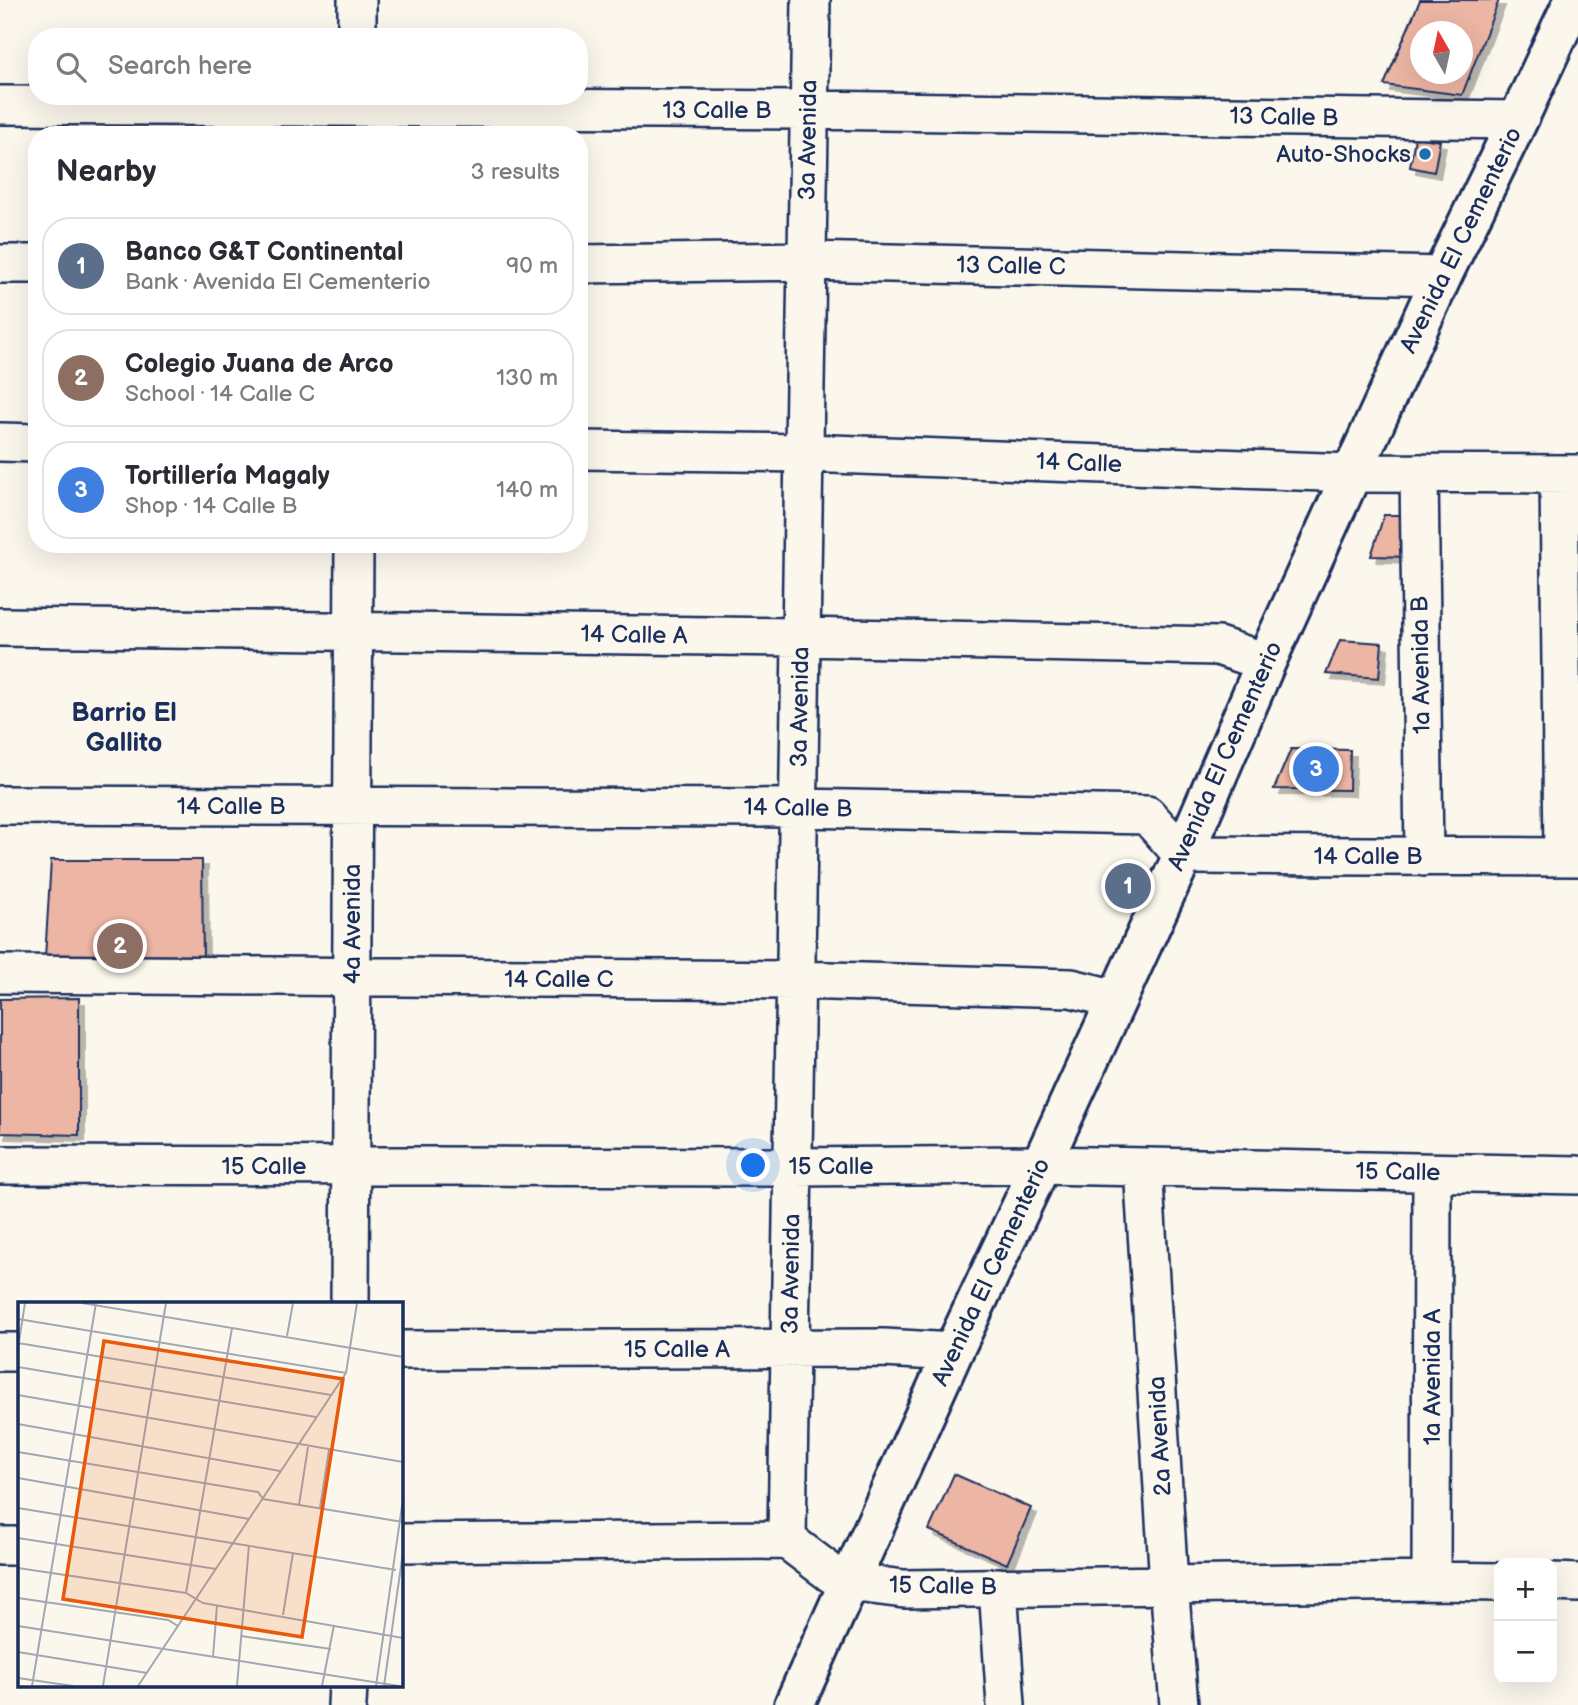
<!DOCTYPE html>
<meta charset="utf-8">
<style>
:root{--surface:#fff;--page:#f7f7f7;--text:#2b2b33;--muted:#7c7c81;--line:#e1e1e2;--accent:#1f6fb2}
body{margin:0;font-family:"Balsamiq Sans",sans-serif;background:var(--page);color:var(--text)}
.controls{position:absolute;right:21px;bottom:21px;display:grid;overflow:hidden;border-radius:14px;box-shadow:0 7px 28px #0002}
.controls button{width:63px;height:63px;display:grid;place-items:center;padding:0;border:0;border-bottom:2px solid var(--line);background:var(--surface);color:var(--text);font:35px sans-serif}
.compass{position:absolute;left:1410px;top:21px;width:63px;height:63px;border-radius:50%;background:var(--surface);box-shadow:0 7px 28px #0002;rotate:351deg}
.you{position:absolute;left:754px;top:1166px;width:24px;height:24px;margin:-18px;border:5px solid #fff;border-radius:50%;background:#1a73e8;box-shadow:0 0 0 10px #1a73e833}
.badge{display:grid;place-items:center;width:46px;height:46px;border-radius:50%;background:var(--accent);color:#fff;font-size:23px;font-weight:700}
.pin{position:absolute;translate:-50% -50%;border:4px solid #fff;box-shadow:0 2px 7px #0006}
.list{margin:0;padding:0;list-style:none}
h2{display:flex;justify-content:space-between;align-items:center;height:91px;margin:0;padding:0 28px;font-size:30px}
h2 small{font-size:23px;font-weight:400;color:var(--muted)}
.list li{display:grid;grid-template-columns:46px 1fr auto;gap:21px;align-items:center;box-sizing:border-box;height:98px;margin:0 14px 14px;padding:0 14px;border:2px solid var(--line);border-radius:28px}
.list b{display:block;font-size:26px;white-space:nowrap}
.list p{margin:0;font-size:23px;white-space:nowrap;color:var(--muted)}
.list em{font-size:23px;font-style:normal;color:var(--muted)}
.icon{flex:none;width:38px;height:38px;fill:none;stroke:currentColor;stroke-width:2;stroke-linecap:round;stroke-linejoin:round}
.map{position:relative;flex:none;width:1578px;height:1705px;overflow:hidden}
.search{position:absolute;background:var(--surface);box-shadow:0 7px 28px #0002;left:28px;top:28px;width:560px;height:77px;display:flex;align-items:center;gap:18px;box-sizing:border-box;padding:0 24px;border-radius:28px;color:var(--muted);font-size:26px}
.panel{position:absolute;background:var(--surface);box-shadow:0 7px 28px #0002;left:28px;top:126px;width:560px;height:427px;border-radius:28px}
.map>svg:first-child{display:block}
</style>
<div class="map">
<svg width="1578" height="1705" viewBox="0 0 1578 1705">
<defs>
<filter id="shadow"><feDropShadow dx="6" dy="6" stdDeviation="0" flood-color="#0004"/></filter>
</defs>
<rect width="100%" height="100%" fill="#fbf7ec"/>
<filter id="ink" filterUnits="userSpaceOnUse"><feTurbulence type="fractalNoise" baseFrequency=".0143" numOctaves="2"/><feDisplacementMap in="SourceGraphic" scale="14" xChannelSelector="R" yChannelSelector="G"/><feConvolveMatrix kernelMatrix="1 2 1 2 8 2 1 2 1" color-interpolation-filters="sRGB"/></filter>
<g filter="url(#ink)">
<!-- building -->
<path fill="#edb5a3" stroke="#1b2f5e" stroke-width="2" fill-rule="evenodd" filter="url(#shadow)" d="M 1420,0 L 1499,0 L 1462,95 L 1384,85 ZM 1420,32 L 1462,32 L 1462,74 L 1420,74 Z
M 1415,137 L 1440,141 L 1434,172 L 1410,167 Z
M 1384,515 L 1413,515 L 1412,557 L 1371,556 Z
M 1340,640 L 1382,643 L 1379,678 L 1326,674 Z
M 1291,749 L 1350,750 L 1349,790 L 1274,789 Z
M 51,860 L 202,860 L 203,963 L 45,958 Z
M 79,998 L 79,1135 L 0,1133 L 0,999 Z
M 954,1474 L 1031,1508 L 1007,1564 L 929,1530 Z"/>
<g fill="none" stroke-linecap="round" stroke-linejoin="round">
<!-- minor casing -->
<g stroke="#1b2f5e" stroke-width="42">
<path id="minor" d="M 357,37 L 357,0
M 0,105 L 809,110 L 1518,120
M 0,264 L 37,264
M 579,264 L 806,261 L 1442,276
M 0,442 L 37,443
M 579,450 L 804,453 L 1352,473 L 1578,474
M 1419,473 L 1424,857
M 1559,474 L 1563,857
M 0,627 L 801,637 L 1218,646 L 1266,662
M 0,805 L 799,808 L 1147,815 L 1183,855 L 1578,857
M 0,974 L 796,980 L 1071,988 L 1116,999
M 0,1165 L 793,1167 L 1041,1165 L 1578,1175
M 1143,1167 L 1169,1584 L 1179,1705
M 350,1304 L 354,544
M 401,1350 L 884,1348 L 953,1352
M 0,1352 L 19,1352
M 787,1540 L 811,0
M 401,1543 L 787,1540 L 832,1574 L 848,1582 L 904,1589 L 1431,1581 L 1499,1582
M 0,1546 L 19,1546
M 1431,1581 L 1432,1173
M 1552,1582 L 1578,1583
M 998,1587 L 1006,1705
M 347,1705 L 348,1686"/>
</g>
<!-- major casing -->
<g stroke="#1b2f5e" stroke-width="44">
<path id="major" d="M 794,1705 L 953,1352 L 1041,1165 L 1183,855 L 1266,662 L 1352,473 L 1442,276 L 1518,120 L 1574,0"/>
</g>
<!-- minor -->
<use href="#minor" stroke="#fbf7ec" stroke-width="37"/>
<!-- major -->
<use href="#major" stroke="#fbf7ec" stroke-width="38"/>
</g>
</g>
<!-- markers -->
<circle fill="#1f6fb2" stroke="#fbf7ec" stroke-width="2.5" cx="1425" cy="154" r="7"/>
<g text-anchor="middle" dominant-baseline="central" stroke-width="6" stroke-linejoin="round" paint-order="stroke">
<!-- street labels -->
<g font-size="24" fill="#1b2f5e" stroke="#fbf7ec">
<text x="717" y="110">13 Calle B</text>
<text transform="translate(1284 117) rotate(1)">13 Calle B</text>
<text transform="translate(808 140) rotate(-89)">3a Avenida</text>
<text transform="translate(1461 240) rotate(-64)">Avenida El Cementerio</text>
<text transform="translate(1011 266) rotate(1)">13 Calle C</text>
<text transform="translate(1079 463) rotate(2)">14 Calle</text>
<text transform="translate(634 635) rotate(1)">14 Calle A</text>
<text transform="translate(1421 665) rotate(-91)">1a Avenida B</text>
<text transform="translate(800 707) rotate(-89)">3a Avenida</text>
<text transform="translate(1225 756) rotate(-66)">Avenida El Cementerio</text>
<text x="231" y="806">14 Calle B</text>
<text transform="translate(798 808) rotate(1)">14 Calle B</text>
<text x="1368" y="856">14 Calle B</text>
<text transform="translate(352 924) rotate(-90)">4a Avenida</text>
<text x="559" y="979">14 Calle C</text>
<text x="264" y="1166">15 Calle</text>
<text x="831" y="1166">15 Calle</text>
<text transform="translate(1398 1172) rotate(1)">15 Calle</text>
<text transform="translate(991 1272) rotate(-65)">Avenida El Cementerio</text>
<text transform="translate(791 1274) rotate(-89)">3a Avenida</text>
<text x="677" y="1349">15 Calle A</text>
<text transform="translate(1432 1377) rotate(-90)">1a Avenida A</text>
<text transform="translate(1160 1436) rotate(-93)">2a Avenida</text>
<text transform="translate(943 1586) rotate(1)">15 Calle B</text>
</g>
<!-- poi labels -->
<g font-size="24" fill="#1b2f5e" stroke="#fbf7ec" text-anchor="end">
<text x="1411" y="154">Auto-Shocks</text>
</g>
<!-- neighbourhood labels -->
<g font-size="26" font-weight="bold" fill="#1b2f5e" stroke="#fbf7ec">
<text x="124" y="713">Barrio El<tspan x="124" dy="30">Gallito</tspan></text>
</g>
</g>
<!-- overview -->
<g transform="translate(18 1302)">
<rect width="385" height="385" fill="#fbf7ec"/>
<path fill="none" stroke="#a1a7b3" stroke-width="2" d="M 64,1 L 333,46M 0,17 L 328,71M 269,34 L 275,1M 0,41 L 313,93M 0,46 L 7,1M 333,46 L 385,55M 0,65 L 298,115M 0,93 L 385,160M 0,122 L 262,169M 0,150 L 240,190 L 245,197 L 385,220M 0,176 L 231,217M 281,203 L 290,145M 0,206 L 378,268M 302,206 L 311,148M 0,236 L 198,267M 0,266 L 168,291 L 185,301 L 385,336M 168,291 L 214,26M 0,296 L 150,318 L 160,324M 265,313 L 275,251M 0,324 L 381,384M 223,334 L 313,347M 0,350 L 129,371M 195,355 L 199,303M 0,376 L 55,384M 14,384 L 78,1M 85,384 L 148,1M 120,384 L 328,71 L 339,1M 219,384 L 231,243M 304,384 L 316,323M 358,384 L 385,197M 366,384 L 385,250"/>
<path fill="#e8590c" fill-opacity="0.15" stroke="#e8590c" stroke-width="3.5" d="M 86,39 L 325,77 L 284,335 L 45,297 Z"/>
<rect width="385" height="385" fill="none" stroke="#1b2f5e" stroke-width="3.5"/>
</g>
</svg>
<div class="controls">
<button>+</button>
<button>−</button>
</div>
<svg class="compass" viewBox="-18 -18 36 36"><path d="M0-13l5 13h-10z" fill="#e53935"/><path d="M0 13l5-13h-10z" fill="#7c7c81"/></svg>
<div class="you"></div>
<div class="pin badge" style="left:1128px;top:886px;background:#5c6f8a">1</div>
<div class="pin badge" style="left:120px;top:946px;background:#8d6e63">2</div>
<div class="pin badge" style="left:1316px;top:769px;background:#3f7fe0">3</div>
<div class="search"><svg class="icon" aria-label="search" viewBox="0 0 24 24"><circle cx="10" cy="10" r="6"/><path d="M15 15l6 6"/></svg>Search here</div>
<section class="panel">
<h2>Nearby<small>3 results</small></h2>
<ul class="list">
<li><span class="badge" style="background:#5c6f8a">1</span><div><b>Banco G&amp;T Continental</b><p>Bank · Avenida El Cementerio</p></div><em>90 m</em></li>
<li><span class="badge" style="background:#8d6e63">2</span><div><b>Colegio Juana de Arco</b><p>School · 14 Calle C</p></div><em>130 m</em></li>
<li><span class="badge" style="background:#3f7fe0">3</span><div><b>Tortillería Magaly</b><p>Shop · 14 Calle B</p></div><em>140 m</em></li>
</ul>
</section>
</div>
